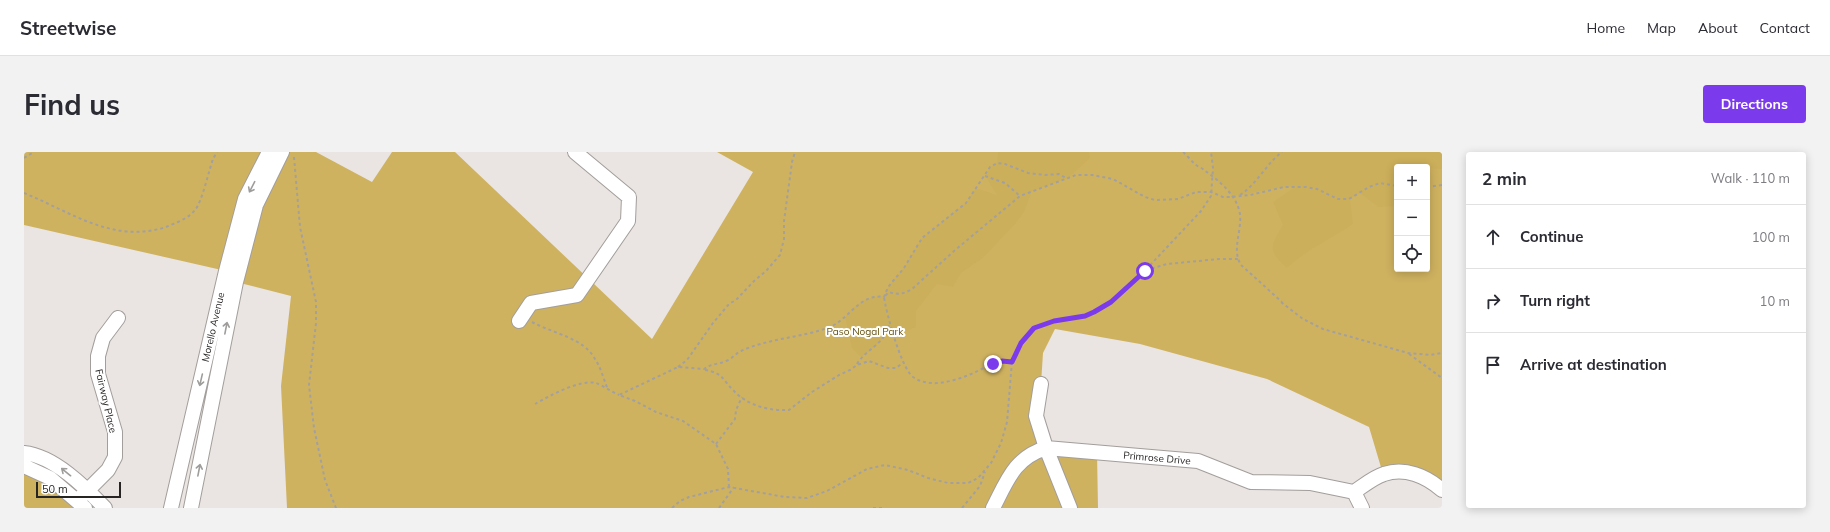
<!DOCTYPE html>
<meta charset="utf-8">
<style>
:root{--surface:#fff;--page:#f2f2f3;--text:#2b2b33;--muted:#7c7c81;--line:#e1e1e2;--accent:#7c3aed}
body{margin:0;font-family:Mulish,sans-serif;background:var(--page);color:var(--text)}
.controls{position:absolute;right:12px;top:12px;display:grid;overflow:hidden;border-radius:4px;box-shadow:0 2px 10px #0003}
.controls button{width:36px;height:36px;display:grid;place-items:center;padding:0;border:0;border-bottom:1px solid var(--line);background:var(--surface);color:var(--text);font:20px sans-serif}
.scale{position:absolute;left:12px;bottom:10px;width:85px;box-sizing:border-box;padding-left:4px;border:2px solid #272524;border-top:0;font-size:11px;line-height:14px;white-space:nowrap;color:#272524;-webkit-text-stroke:3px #fff;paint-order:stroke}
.stop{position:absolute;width:12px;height:12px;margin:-9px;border:3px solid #7c3aed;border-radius:50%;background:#fff}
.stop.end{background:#7c3aed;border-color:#fff;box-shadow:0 1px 4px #0008}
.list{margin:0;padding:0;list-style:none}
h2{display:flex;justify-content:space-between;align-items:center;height:52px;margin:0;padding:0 16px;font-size:17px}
h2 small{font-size:13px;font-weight:400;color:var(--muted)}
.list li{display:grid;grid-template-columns:26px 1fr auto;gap:12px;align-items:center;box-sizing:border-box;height:64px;padding:0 16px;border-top:1px solid var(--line)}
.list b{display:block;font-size:15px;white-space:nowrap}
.list em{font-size:13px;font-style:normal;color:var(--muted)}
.icon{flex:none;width:22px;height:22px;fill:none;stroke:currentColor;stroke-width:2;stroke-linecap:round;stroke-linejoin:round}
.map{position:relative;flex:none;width:1418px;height:356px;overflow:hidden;border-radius:4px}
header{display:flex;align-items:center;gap:24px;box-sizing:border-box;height:56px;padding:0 20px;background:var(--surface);border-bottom:1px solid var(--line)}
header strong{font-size:19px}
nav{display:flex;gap:22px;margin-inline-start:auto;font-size:14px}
.intro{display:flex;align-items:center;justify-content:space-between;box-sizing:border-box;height:96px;padding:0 24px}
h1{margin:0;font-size:28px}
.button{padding:10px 18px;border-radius:4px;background:var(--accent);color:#fff;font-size:14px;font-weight:700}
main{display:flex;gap:24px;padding:0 24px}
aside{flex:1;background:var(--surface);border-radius:4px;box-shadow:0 2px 10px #0003}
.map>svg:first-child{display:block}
</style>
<header>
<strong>Streetwise</strong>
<nav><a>Home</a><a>Map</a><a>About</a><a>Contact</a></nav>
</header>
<div class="intro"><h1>Find us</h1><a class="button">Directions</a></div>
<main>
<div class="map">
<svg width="1418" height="356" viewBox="0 0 1418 356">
<rect width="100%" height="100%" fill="#eae5e2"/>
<!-- green -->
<path fill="#cfb260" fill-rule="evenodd" d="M 0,0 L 245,0 L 202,119 L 0,73 Z
M 261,0 L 292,0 L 348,30 L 368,0 L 431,0 L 628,187 L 729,20 L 693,0 L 1418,0 L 1418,329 L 1410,330 L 1359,322 L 1345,275 L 1243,227 L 1116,192 L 1031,177 L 1019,201 L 1017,232 L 1012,264 L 1022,296 L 1073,300 L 1074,356 L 263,356 L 257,234 L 267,144 L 212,130 L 232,53 ZM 1373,15 L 1403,15 L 1403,117 L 1373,117 Z
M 0,314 L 61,356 L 0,356 Z"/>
<!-- forest -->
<path fill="#ccaf5b" d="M 974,0 L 1065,0 L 1066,6 L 1044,26 L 1008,39 L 1000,60 L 991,72 L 959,106 L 937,121 L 929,135 L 913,132 L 892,159 L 892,175 L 878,181 L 869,179 L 865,172 C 861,188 850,196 837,205 L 828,196 L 821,166 C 828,153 846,143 860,144 L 864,135 L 880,116 L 898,86 L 942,51 L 952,36 L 973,43 L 961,24 L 966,15 L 973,11 Z
M 1187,0 L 1418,0 L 1418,17 L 1373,15 L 1373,54 L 1354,55 L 1336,41 L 1326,47 L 1329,72 C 1307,87 1282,98 1263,116 C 1243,98 1246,95 1259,73 L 1249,50 L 1271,35 C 1250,34 1228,42 1208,44 L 1202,35 L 1187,24 L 1189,16 Z"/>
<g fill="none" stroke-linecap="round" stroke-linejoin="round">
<!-- minor casing -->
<g stroke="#a29e9b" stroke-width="16">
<path id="minor" d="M 495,169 L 507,151 L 553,143 L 604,69 L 605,45 L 551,0
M 1017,232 L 1012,264 L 1022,296 L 1046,356
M 0,301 C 30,304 61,335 81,356
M 0,314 L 26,326 L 61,356
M 1330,340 C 1339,334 1350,325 1360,322 C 1381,315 1402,324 1418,338
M 54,348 L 84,318 L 91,305 L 91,280 L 74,222 L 74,204 L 79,186 L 94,166
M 147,356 L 202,119 L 221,47 L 245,0
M 167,356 L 212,130 L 232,53 L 258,0
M 969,356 C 983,329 990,306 1022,296 L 1174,309 L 1227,330 L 1286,331 L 1330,340 L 1338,356"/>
</g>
<!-- path -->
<path stroke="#a3a09d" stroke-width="2" stroke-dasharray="3 3" stroke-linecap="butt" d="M 1159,0 C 1163,3 1166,8 1170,11 C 1172,14 1177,15 1180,18 C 1197,30 1219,48 1216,71 C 1215,86 1209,100 1217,113 L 1258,150
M 270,5 L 276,75 L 292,150 L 292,171 L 285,233 L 290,276 L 301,328 L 312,356
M 0,6 L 10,0
M 961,24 L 981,31 L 996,44
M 1403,35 L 1418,33
M 0,41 C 47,60 89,92 142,75 C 151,71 164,67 171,58 C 178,50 185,18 189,7 L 193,0
M 1216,43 C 1233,32 1242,12 1258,0
M 1122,118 L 1143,112 L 1195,107 L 1214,107
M 1257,150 L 1279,167 L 1299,177 L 1384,201 L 1406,203 L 1418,201
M 508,170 C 528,181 560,186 571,207 C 577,216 580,228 584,238
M 1385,202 L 1418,226
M 988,209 C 971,208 958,218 942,224 C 926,230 905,236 889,225 C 877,216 862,160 860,145 L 865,140 C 874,143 880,142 888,137 L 930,99 L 996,44 L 1052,23 L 1068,23 L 1089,27 L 1121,45 L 1131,48 L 1154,47 L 1172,40 L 1187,40 L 1199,45 L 1206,45 L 1226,43 L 1260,35 L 1282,35 L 1293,37 L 1314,47 L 1325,47 L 1345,35 L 1356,31 L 1373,34
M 833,212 C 843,196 860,193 865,173
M 654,215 L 663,208 L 689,171 L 705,152 L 712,148 L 730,129 L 742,119 L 756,103 L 760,87 L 760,69 L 768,10 L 771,0
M 681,218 C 699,221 698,227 710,239 C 724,254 746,259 765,258 L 788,240 L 815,223 L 826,218 L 833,213 L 845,209 L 864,216 L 872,216 L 880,210
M 511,252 C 525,244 556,227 572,231 C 578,233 588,240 595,243
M 692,292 L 711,267 L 712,258 L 718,245
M 705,335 L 704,317 L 692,292 L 659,269 L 632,260 L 611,249 L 595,243 L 654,215 L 680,217 C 688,211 693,213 702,209 C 708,207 712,201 717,199 C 745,186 777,186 806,175 C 825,167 836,141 860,145 L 864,135 L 880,116 L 898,86 L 942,51 L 966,15 L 973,11 L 981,12 L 1004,21 L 1021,23 L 1035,22 L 1042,26
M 648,356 L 656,349 L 665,345 L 705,335 L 761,345 L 783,346 L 803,339 L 843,317 L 861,313 L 884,318 L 904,326 L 924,331 L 944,331 L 954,326 L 967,311 L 977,291 L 983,270 L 988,209 L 1002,183 L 1010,176 L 1020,172 L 1061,164 L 1070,160 L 1087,149 L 1101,135 L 1114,126 L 1177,59 L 1187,44 L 1189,16 L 1187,0
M 695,356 L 710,335
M 849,356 L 859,356
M 938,356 L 956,334 L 961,320"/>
<!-- minor -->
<use href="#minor" stroke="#fff" stroke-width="14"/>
</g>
<!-- one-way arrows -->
<defs><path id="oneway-shaft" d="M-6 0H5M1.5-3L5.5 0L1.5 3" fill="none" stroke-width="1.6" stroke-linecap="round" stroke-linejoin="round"/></defs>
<g stroke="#9e9d9c">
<use href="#oneway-shaft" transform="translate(228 35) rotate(117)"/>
<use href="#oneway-shaft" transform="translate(202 176) rotate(-79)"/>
<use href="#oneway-shaft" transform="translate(177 228) rotate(103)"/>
<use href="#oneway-shaft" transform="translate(175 318) rotate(-79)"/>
<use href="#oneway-shaft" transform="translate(42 320) rotate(-141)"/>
</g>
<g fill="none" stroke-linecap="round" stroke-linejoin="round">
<!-- route -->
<path stroke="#7c3aed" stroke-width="5" d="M 969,212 L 978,209 L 988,210 L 997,191 L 1010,176 L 1030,169 L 1061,164 L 1070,160 L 1087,150 L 1121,119"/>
</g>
<g text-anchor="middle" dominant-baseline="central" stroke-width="4" stroke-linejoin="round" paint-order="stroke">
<!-- street labels -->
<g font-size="10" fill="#272524" stroke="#fff">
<text transform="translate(189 175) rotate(-77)">Morello Avenue</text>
<text transform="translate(82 249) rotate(77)">Fairway Place</text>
<text transform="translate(1133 306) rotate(5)">Primrose Drive</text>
</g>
<!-- park labels -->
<g font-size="10" fill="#64500f" stroke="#fff">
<text x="841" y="179">Paso Nogal Park</text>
</g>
</g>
</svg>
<div class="controls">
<button>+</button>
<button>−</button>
<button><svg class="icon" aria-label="locate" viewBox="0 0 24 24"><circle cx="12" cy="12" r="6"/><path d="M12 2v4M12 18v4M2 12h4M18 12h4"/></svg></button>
</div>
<div class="scale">50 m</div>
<div class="stop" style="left:1121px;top:119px"></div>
<div class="stop end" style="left:969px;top:212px"></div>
</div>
<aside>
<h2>2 min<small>Walk · 110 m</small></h2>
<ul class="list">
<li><svg class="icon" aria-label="ahead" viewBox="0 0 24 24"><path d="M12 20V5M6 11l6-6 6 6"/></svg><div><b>Continue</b></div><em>100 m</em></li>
<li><svg class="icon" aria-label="right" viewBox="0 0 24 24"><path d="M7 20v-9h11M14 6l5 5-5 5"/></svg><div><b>Turn right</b></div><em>10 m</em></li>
<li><svg class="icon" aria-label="arrive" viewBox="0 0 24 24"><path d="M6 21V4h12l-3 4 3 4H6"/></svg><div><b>Arrive at destination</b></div></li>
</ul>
</aside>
</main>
